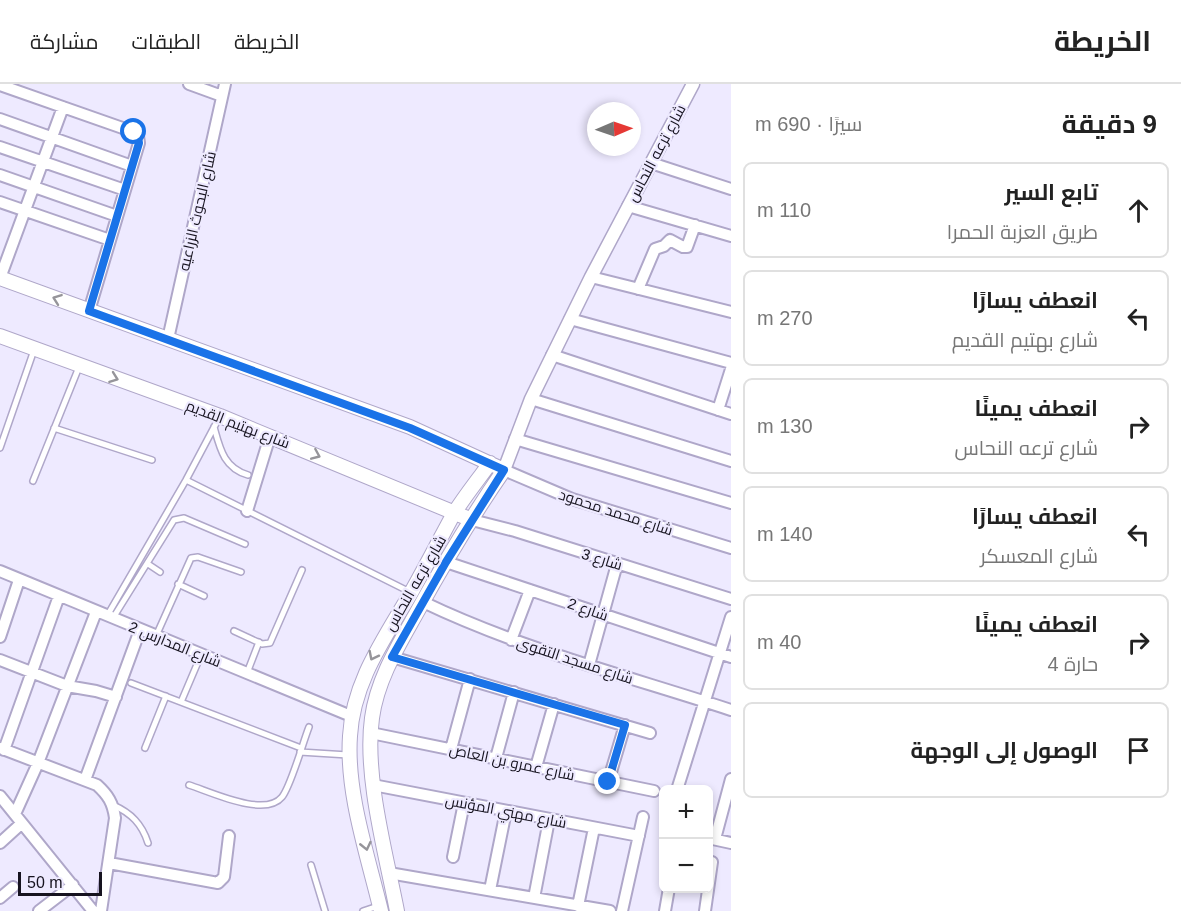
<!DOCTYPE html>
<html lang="ar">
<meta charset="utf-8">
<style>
:root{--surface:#fff;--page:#f6f6f6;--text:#222;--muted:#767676;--line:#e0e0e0}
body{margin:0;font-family:Arial,Cairo,sans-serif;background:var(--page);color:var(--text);direction:rtl}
.controls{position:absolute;right:18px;bottom:18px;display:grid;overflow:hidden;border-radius:9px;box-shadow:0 3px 9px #0003}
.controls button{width:54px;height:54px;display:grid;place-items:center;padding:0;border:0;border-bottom:2px solid var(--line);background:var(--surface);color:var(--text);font:30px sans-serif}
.compass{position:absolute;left:587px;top:18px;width:54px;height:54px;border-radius:50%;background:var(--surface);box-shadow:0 3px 9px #0003;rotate:88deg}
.scale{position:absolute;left:18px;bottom:15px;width:84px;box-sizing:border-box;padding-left:6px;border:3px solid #16131f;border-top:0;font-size:16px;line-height:21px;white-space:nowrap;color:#16131f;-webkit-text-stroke:4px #eeeaff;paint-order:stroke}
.stop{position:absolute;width:18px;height:18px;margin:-14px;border:4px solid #1a73e8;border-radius:50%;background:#fff}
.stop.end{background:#1a73e8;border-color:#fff;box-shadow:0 2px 6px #0008}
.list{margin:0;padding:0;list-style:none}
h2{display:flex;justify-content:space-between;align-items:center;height:78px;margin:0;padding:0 24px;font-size:26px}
h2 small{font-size:20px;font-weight:400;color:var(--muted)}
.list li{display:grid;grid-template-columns:39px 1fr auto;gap:18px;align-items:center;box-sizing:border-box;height:96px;margin:0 12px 12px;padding:0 12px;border:2px solid var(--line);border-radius:9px}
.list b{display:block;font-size:22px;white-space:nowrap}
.list p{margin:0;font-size:20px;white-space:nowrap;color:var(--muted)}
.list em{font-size:20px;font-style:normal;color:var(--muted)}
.icon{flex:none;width:33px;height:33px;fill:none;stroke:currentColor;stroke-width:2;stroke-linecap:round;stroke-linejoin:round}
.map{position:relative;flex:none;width:731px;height:827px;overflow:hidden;direction:ltr}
header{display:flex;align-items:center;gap:36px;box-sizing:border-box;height:84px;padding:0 30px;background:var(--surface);border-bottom:2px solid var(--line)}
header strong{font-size:28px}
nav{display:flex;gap:33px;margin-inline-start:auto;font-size:21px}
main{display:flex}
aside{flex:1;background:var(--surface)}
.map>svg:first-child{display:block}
</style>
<header>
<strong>الخريطة</strong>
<nav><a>الخريطة</a><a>الطبقات</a><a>مشاركة</a></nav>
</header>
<main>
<aside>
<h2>9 دقيقة<small>سيرًا · 690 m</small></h2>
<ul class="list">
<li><svg class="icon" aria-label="ahead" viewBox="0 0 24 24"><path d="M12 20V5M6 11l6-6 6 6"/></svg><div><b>تابع السير</b><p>طريق العزبة الحمرا</p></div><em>110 m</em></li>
<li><svg class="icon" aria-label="left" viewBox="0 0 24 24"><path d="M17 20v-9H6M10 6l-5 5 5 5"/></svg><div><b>انعطف يسارًا</b><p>شارع بهتيم القديم</p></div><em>270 m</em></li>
<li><svg class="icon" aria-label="right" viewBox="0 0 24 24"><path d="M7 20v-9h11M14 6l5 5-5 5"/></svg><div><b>انعطف يمينًا</b><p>شارع ترعه النحاس</p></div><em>130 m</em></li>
<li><svg class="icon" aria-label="left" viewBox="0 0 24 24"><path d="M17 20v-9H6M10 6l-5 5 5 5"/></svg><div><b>انعطف يسارًا</b><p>شارع المعسكر</p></div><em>140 m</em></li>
<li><svg class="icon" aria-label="right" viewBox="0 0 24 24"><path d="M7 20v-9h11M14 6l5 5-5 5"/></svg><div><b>انعطف يمينًا</b><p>حارة 4</p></div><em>40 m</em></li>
<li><svg class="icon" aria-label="arrive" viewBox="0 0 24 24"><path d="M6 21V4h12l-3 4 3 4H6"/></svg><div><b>الوصول إلى الوجهة</b></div></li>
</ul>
</aside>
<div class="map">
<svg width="731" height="827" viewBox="0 0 731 827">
<rect width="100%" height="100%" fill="#eeeaff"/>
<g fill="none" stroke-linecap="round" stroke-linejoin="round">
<!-- service casing -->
<g stroke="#afa7c9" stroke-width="8">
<path id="service" d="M 214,343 C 220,365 224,384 248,391
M 54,344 L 152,376
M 0,364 L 34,266
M 186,396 L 410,508
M 33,397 L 79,283
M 148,480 L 160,488
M 178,500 L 204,512
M 107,532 L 186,396 L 220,332
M 113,534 L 174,436 L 184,434 L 245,460
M 234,547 L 262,560 L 270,559 L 302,486
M 156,552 L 191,474 L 198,473 L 241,488
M 247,589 L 259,558
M 131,599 L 301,664
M 181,618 L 201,571
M 145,664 L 166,612
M 300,668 L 348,671
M 189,701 C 211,708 265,734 282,713 C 291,702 303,658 309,643
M 113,721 C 131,729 142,740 148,759
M 311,781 L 325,827
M 363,827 L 378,822"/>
</g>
<!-- minor casing -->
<g stroke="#afa7c9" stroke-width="14">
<path id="minor" d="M 189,0 L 222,12
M 0,1 L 134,48 L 138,52 L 139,59 L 89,227
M 0,35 L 132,82
M 0,63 L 125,106
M 651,79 L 731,105
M 0,91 L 117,132
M 0,118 L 110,156
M 628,122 L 731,152
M 591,193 L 731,228
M 0,194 L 63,23
M 638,205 L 655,165 L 664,162 L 670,156 L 683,163 L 687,163 L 695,141
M 570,235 L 731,279
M 168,255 L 225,0
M 552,271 L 731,330
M 531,315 L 731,377
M 718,326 L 731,285
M 515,355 L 731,419
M 504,386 L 572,415 L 731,464
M 247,427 L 270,352
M 472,436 L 515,447 L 731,515
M 446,478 L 731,573
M 0,487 L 351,632
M 423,518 C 521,565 627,592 731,626
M 0,553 L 19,496
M 511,556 L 530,506
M 392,573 L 650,649
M 0,576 L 67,602 L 96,607 L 116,613
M 589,581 L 617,480
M 371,649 L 654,707
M 0,664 L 97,701 C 108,711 113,719 115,734 L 101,827
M 451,665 L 470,595
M 4,666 L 59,512
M 496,674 L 514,608
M 536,683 L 554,620
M 85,696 L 140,546
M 608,698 L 625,641
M 373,701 L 639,752
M 677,706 L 731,533
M 0,712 L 93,827
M 15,730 L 38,679 L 96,528
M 708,754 L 731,759
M 715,755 L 731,695
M 0,759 L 22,739
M 453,773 L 464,719
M 109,779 L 218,799 L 224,793 L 229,752
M 389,789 L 610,827
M 490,806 L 506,727
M 0,814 L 13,803
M 534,814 L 549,736
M 578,822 L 594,744
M 39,827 L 73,801
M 622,827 L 643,733
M 665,827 L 669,804
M 705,827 L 712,778"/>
</g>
<!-- tertiary casing -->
<g stroke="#afa7c9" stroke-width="15">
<path id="tertiary" d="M 504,386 L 531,315 L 591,193 L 693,0"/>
</g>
<!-- secondary casing -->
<g stroke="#afa7c9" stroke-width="16">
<path id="secondary" d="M 0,194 L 410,343 L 504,386 C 472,432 443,481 416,530 C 398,562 377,596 372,634 C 364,691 386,770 397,827
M 0,252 L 220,332 L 472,436
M 381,827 C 368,772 346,709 350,652 C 353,597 385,554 412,507 C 426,482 439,457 453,431 C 464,413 478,396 490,379"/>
</g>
<!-- service -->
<use href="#service" stroke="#fff" stroke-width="5"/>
<!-- minor -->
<use href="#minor" stroke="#fff" stroke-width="10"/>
<!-- tertiary -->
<use href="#tertiary" stroke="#fff" stroke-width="12"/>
<!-- secondary -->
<use href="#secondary" stroke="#fff" stroke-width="14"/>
</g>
<!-- one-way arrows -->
<defs><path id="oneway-chevron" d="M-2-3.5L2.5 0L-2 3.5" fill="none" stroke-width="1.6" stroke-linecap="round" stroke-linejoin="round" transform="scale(1.5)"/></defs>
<g stroke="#96959a">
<use href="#oneway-chevron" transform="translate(57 215) rotate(-160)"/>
<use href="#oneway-chevron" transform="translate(114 294) rotate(20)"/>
<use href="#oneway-chevron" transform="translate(316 371) rotate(23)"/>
<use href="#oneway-chevron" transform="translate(373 572) rotate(117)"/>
<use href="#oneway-chevron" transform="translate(366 762) rotate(77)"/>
</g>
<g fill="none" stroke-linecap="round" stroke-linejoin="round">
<!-- route -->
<path stroke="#1a73e8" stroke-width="8" d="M 134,48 L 138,52 L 139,59 L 89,227 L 410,344 L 504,386 L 446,478 L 392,573 L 625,641 L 608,698"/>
</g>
<g text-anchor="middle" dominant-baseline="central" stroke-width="4.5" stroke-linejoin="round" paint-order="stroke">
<!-- street labels -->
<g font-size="15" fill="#16131f" stroke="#eeeaff">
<text transform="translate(656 69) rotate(-62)">شارع ترعه النحاس</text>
<text transform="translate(197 127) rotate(-77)">شارع البحوث الزراعيه</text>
<text transform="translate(238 340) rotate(21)">شارع بهتيم القديم</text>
<text transform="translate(616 428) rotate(18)">شارع محمد محمود</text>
<text transform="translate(602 475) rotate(17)">شارع 3</text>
<text transform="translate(415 499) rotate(-60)">شارع ترعه النحاس</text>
<text transform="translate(588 525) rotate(19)">شارع 2</text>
<text transform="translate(175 560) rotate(22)">شارع المدارس 2</text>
<text transform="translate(575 576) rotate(18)">شارع مسجد التقوى</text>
<text transform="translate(512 678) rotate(12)">شارع عمرو بن العاص</text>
<text transform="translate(506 727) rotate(11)">شارع مهني المؤنس</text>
</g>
</g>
</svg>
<div class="controls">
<button>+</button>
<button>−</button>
</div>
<svg class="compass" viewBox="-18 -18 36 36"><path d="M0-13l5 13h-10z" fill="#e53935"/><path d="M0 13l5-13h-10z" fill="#767676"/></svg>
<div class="scale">50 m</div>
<div class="stop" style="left:134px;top:48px"></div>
<div class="stop end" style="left:608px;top:698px"></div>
</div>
</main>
